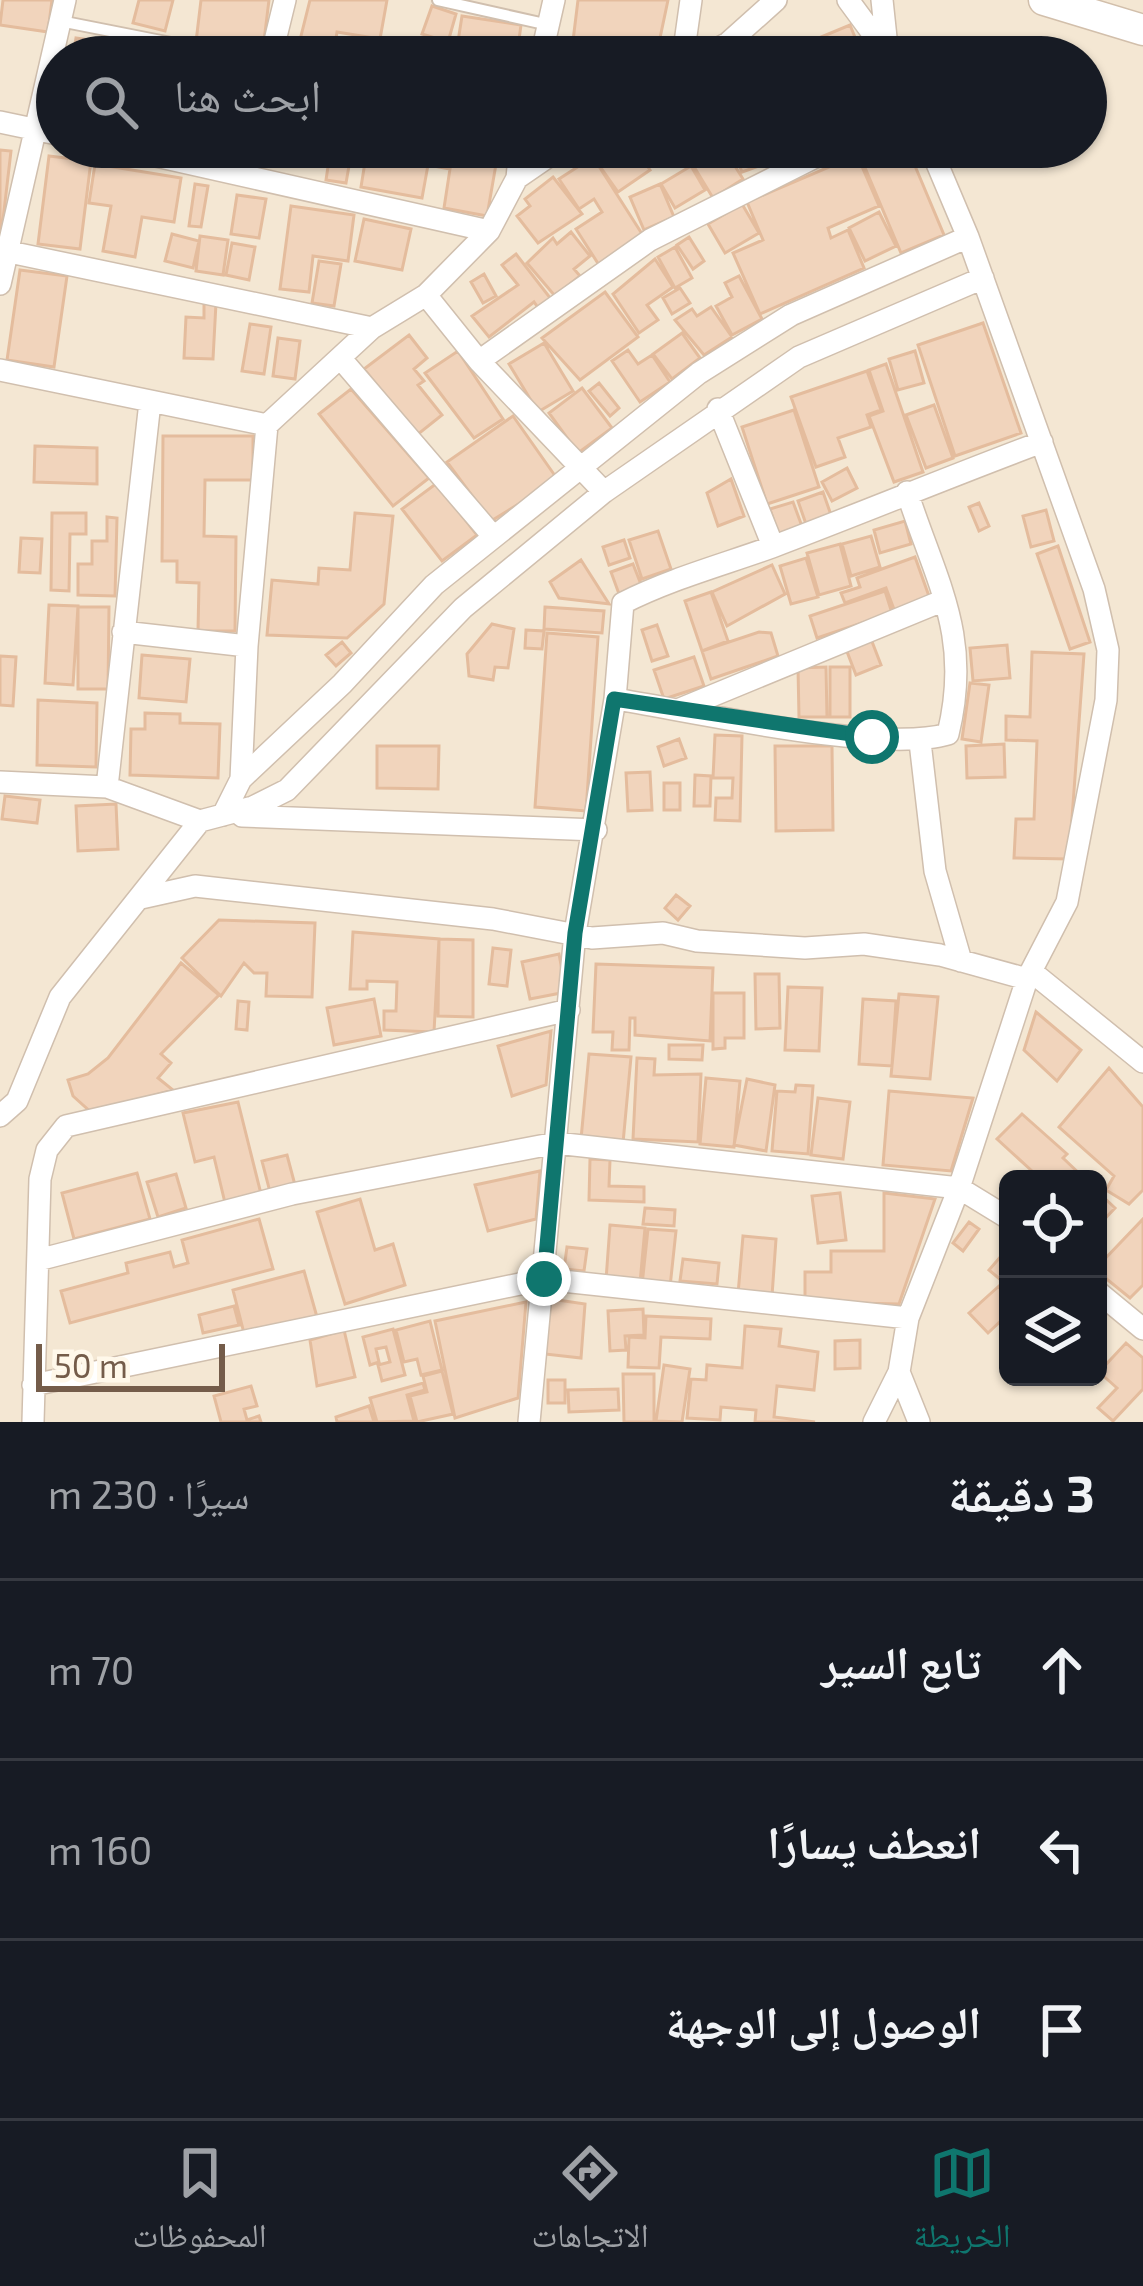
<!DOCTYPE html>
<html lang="ar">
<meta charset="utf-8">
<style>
:root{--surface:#171b24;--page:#242831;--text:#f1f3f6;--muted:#9ea1a6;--line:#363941;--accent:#0f766e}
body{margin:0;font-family:"Exo 2","Noto Naskh Arabic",sans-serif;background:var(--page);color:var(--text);direction:rtl}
.controls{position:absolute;right:36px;bottom:36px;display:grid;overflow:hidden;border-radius:18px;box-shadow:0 3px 9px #0004}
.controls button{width:108px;height:108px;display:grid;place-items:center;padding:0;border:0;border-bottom:3px solid var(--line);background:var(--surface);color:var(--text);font:60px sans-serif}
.scale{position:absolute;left:36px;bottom:30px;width:189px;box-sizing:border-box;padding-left:12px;border:6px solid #745c4a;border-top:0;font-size:33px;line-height:42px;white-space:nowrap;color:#745c4a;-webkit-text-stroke:9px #fff8ea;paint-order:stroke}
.stop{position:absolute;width:36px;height:36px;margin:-27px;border:9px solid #0f766e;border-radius:50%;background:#fff}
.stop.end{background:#0f766e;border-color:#fff;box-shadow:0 3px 12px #0008}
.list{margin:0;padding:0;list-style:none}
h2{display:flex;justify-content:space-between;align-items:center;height:156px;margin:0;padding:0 48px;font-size:51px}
h2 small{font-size:39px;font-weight:400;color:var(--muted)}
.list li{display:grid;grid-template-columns:78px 1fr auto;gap:36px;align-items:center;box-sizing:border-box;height:180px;padding:0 48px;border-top:3px solid var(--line)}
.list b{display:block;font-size:45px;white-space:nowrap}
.list em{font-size:39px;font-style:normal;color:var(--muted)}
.icon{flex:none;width:66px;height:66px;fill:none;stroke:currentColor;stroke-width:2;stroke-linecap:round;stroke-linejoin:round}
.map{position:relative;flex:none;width:1143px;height:1422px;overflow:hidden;direction:ltr}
.search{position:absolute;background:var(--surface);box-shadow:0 3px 9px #0004;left:36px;right:36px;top:36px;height:132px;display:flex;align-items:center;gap:30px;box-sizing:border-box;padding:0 42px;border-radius:66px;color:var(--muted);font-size:45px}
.sheet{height:696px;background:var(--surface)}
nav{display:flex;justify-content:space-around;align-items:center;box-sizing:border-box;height:168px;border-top:3px solid var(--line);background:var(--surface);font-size:33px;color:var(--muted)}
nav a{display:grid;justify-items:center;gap:6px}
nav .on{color:var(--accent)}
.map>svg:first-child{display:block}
</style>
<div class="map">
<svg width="1143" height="1422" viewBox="0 0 1143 1422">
<rect width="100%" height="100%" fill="#fcf4e4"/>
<!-- residential -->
<path fill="#f4e7d3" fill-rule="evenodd" d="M 0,0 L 1143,0 L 1143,1422 L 0,1422 ZM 57,57 L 1086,57 L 1086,147 L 57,147 ZM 1008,1179 L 1098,1179 L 1098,1377 L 1008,1377 Z"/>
<!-- building -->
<path fill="#f1d4bc" stroke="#e4bc9d" stroke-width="3" d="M 3,0 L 52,0 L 48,32 L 0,25 Z
M 139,0 L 173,0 L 165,31 L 133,23 Z
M 201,0 L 269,0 L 263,49 L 196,42 Z
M 310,0 L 387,0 L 380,39 L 337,32 L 333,57 L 296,56 Z
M 578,0 L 668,0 L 656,57 L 571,57 Z
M 432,6 L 456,14 L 448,42 L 422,34 Z
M 462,16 L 521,25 L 517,54 L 457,48 Z
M 850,25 L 863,57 L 773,57 Z
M 76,38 L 118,44 L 116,57 L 73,57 Z
M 342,38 L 375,47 L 373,57 L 337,57 Z
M 200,147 L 236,147 L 234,160 L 199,154 Z
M 331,147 L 337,147 L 334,164 L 349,166 L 346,183 L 326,180 Z
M 377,147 L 405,147 L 403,159 L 375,154 Z
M 410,147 L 499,147 L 487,216 L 444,208 L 450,169 L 428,165 L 422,198 L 361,187 L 366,156 L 408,163 Z
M 604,147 L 634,147 L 650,170 L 618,192 L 592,155 Z
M 723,147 L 743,179 L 713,198 L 693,165 Z
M 732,147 L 806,147 L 807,149 L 742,172 Z
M 867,147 L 907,147 L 944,235 L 901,253 L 858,151 Z
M 0,150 L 11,151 L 1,237 L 0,237 Z
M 857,155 L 879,206 L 828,228 L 831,238 L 848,230 L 864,268 L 760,314 L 733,253 L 763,240 L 747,202 Z
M 49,156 L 91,161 L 80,249 L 38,244 Z
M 593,157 L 644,237 L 599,265 L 576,229 L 602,212 L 594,199 L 579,209 L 559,179 Z
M 95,164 L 181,178 L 174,222 L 142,217 L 135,257 L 103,251 L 111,206 L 89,203 Z
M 691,166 L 705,190 L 675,208 L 661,184 Z
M 553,177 L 582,214 L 538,243 L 517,216 L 530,206 L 525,199 Z
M 195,184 L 208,186 L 201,227 L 189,226 Z
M 660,184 L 674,217 L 644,230 L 630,197 Z
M 237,195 L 266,199 L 259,238 L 231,234 Z
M 742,204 L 759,233 L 725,253 L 708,224 Z
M 291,206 L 354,215 L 348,261 L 313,256 L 309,292 L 280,289 Z
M 879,212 L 896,246 L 865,261 L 849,228 Z
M 364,219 L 411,229 L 402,270 L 355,261 Z
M 571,232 L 590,256 L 574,269 L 580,276 L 555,296 L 527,263 L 553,238 L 557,244 Z
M 172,234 L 199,241 L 193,268 L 165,261 Z
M 200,236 L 228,240 L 223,275 L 196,271 Z
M 689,237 L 704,261 L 693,269 L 677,245 Z
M 232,243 L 255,247 L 249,280 L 226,275 Z
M 675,247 L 692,278 L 675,288 L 658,257 Z
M 516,254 L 551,299 L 539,309 L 534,302 L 489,337 L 472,316 L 518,285 L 502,265 Z
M 655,259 L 673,287 L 647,305 L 658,320 L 639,333 L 613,294 Z
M 319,261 L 341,264 L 334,306 L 312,303 Z
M 20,270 L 67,276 L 54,367 L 7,360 Z
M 484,274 L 496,296 L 483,303 L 471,282 Z
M 739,276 L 762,319 L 732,335 L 716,306 L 732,297 L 725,283 Z
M 680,288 L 690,303 L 672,314 L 663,298 Z
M 605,292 L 638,337 L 580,380 L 542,338 Z
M 204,303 L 216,303 L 213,359 L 184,358 L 186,317 L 204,318 Z
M 711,307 L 732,337 L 704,355 L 675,320 L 692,309 L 697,316 Z
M 983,323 L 1021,433 L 955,456 L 918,345 Z
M 250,324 L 271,327 L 264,374 L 242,371 Z
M 682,333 L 700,358 L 672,379 L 653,354 Z
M 409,335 L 427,358 L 414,369 L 424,381 L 418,385 L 442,415 L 417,435 L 364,369 Z
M 278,338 L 300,341 L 295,379 L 273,376 Z
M 544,343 L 573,391 L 538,412 L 509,364 Z
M 628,350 L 638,364 L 652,355 L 670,382 L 640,402 L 612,361 Z
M 458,351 L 503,419 L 474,438 L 425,373 Z
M 915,351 L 924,383 L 898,390 L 889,359 Z
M 886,364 L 923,472 L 894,482 L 869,416 L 883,411 L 869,370 Z
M 867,371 L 881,410 L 867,415 L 871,427 L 838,438 L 845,457 L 816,467 L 791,397 Z
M 599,383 L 619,408 L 610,416 L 589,391 Z
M 582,388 L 612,428 L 578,453 L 549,413 Z
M 351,389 L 429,478 L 393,506 L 319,414 Z
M 934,405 L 953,458 L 926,468 L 906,415 Z
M 794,410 L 819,487 L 767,504 L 742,427 Z
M 513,416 L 558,480 L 491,521 L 447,462 Z
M 163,436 L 253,436 L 253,480 L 205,480 L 204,536 L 236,537 L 235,631 L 198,631 L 199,583 L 177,582 L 177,561 L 162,561 Z
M 35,446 L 97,448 L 97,484 L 34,482 Z
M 847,468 L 857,488 L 832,501 L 822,482 Z
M 731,479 L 744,516 L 718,526 L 707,493 Z
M 437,483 L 477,535 L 442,561 L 402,509 Z
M 823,492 L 831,515 L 806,524 L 798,501 Z
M 793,502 L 803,529 L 779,537 L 770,509 Z
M 979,503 L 989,526 L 979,531 L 969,507 Z
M 1046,510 L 1054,541 L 1031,547 L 1023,516 Z
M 52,513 L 86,513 L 86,534 L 70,534 L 69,591 L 51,590 Z
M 355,513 L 393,516 L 384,604 L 347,638 L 267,635 L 272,580 L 318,584 L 319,568 L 350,570 Z
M 107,517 L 117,518 L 115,596 L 78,595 L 78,564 L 92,564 L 92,541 L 107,541 Z
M 905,521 L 911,544 L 880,553 L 874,530 Z
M 658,531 L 671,569 L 642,579 L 629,540 Z
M 871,536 L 880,567 L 851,576 L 842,544 Z
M 21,538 L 42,539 L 40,573 L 19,572 Z
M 624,540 L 630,558 L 609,565 L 603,547 Z
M 840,544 L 851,586 L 819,595 L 807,553 Z
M 1058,546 L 1090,642 L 1070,649 L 1037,554 Z
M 915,557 L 930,599 L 895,612 L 886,588 L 845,603 L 841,593 L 860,587 L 857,578 Z
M 806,558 L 818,597 L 791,604 L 780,566 Z
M 581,560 L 609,604 L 559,598 L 550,582 Z
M 633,564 L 642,587 L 619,594 L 611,572 Z
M 772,565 L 785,594 L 727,626 L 712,592 Z
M 885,591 L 892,613 L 817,638 L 810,616 Z
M 711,592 L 728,641 L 702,651 L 685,601 Z
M 49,605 L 78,606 L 73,685 L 45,683 Z
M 78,607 L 109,607 L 108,689 L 78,689 Z
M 545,607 L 604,611 L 602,633 L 544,629 Z
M 492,624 L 514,629 L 508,668 L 495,667 L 493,680 L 469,676 L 467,654 Z
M 657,625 L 668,656 L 652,661 L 642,630 Z
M 526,630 L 544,631 L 542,649 L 525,648 Z
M 759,632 L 771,633 L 778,656 L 711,679 L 702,651 Z
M 547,633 L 598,637 L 586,811 L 535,807 Z
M 871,639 L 881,665 L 856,675 L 846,649 Z
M 342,642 L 351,653 L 336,666 L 326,655 Z
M 1007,645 L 1010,678 L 973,681 L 970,648 Z
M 1032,652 L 1084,654 L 1069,859 L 1014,858 L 1016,819 L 1034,819 L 1037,741 L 1006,740 L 1006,716 L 1030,717 Z
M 142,655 L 190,659 L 186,702 L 139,698 Z
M 0,656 L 16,657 L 13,706 L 0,705 Z
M 694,657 L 704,686 L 664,699 L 654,670 Z
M 826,667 L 827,717 L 799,717 L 798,668 Z
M 830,667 L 850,667 L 850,717 L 830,717 Z
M 970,683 L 989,685 L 981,742 L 962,739 Z
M 38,700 L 97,703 L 96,767 L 37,765 Z
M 145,713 L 180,714 L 180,723 L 220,724 L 218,778 L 130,775 L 131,729 L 145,729 Z
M 715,735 L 742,736 L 740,821 L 715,820 L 716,798 L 732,798 L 733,778 L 713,778 Z
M 679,739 L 686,758 L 664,766 L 658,747 Z
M 1004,744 L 1005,777 L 967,778 L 966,746 Z
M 377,746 L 439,746 L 438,789 L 377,788 Z
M 775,746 L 832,746 L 833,830 L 776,831 Z
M 650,772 L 652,810 L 628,811 L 626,773 Z
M 695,775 L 711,776 L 710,806 L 694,806 Z
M 664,783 L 680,783 L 680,810 L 664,810 Z
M 5,796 L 40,800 L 37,823 L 2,819 Z
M 116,804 L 118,849 L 78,851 L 76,806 Z
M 676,895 L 690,906 L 678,920 L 665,908 Z
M 219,920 L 315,923 L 312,997 L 266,996 L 267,973 L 254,973 L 244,963 L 221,996 L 182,958 Z
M 353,932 L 439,939 L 434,1032 L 384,1030 L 384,1011 L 396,1011 L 397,982 L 367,981 L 367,989 L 350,989 Z
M 439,939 L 473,940 L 473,1017 L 438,1016 Z
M 493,948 L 511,950 L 507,986 L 489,984 Z
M 559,954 L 566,992 L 530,999 L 522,962 Z
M 181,963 L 219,995 L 161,1054 L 171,1063 L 158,1078 L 173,1090 L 92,1113 L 73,1096 L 68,1080 L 88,1074 L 108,1058 Z
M 596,964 L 713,968 L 710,1041 L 635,1035 L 635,1018 L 630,1018 L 629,1050 L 612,1050 L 613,1032 L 593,1032 Z
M 755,974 L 779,974 L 780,1028 L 756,1029 Z
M 788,987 L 822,988 L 819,1051 L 785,1050 Z
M 713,993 L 744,993 L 744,1038 L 725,1038 L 725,1048 L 713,1049 Z
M 899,994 L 938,997 L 930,1079 L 891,1076 Z
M 374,999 L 381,1036 L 334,1045 L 327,1008 Z
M 863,999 L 896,1001 L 892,1066 L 859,1064 Z
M 238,1001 L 249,1002 L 247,1030 L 236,1029 Z
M 1036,1012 L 1081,1050 L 1057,1081 L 1024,1050 Z
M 551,1031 L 546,1085 L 512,1096 L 498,1046 Z
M 669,1045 L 703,1045 L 702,1060 L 669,1059 Z
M 589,1054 L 631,1057 L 623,1143 L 581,1139 Z
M 637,1058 L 655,1059 L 654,1075 L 701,1074 L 698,1142 L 633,1139 Z
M 1109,1068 L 1143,1107 L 1143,1190 L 1129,1204 L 1106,1190 L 1114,1176 L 1059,1127 Z
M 706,1078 L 740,1081 L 734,1147 L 700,1144 Z
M 747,1079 L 775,1085 L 766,1151 L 734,1145 Z
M 796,1085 L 813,1086 L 808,1154 L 772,1151 L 777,1091 L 795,1092 Z
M 889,1091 L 973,1098 L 951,1171 L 883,1165 Z
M 818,1098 L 850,1102 L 843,1159 L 811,1155 Z
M 238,1102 L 262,1198 L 226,1207 L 214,1157 L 195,1162 L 183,1113 Z
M 1022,1114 L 1067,1154 L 1063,1158 L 1085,1179 L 1025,1179 L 1032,1171 L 997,1139 Z
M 287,1155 L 295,1185 L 270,1192 L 262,1161 Z
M 590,1159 L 610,1160 L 609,1186 L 644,1187 L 644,1202 L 589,1200 Z
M 540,1171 L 536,1219 L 488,1231 L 475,1185 Z
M 137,1173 L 150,1219 L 74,1239 L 62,1193 Z
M 176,1174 L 186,1208 L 158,1217 L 147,1182 Z
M 1098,1192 L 1115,1208 L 1098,1226 Z
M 840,1193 L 846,1240 L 818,1243 L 812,1196 Z
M 884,1193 L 935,1199 L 899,1304 L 805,1302 L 805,1272 L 831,1272 L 831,1251 L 884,1251 Z
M 360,1199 L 375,1250 L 393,1244 L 405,1285 L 345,1304 L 317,1212 Z
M 645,1208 L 675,1210 L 674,1226 L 643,1224 Z
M 259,1219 L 273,1269 L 70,1323 L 61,1291 L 128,1273 L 126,1263 L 170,1252 L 174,1267 L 188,1263 L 182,1240 Z
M 1143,1219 L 1143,1285 L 1130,1298 L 1098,1272 L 1098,1266 Z
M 969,1222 L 979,1229 L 963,1251 L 953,1243 Z
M 610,1225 L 645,1228 L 640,1283 L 606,1280 Z
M 648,1229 L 676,1231 L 670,1287 L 642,1285 Z
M 743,1236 L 776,1239 L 772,1296 L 738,1294 Z
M 567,1247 L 587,1249 L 584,1271 L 564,1269 Z
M 1008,1248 L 1008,1286 L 989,1270 Z
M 683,1259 L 719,1263 L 717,1284 L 680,1281 Z
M 304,1271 L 317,1317 L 245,1337 L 233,1290 Z
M 999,1286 L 1008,1296 L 1008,1314 L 988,1333 L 969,1313 Z
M 551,1299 L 585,1304 L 581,1358 L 545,1354 Z
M 526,1302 L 518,1398 L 455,1418 L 435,1321 Z
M 234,1306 L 239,1325 L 203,1333 L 199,1315 Z
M 643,1309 L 644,1335 L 625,1336 L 626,1350 L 610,1351 L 608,1311 Z
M 646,1316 L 711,1319 L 710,1339 L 661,1337 L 659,1368 L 628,1367 L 629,1337 L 645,1338 Z
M 430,1321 L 442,1370 L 421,1375 L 417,1359 L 404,1362 L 396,1330 Z
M 745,1326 L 781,1329 L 779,1346 L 818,1352 L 814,1390 L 777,1386 L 774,1417 L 815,1422 L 755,1422 L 756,1410 L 721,1407 L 720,1420 L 687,1418 L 691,1379 L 706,1380 L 707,1365 L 742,1368 Z
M 393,1329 L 405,1375 L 382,1381 L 378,1365 L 390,1362 L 386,1347 L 376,1349 L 379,1362 L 370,1365 L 363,1337 Z
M 344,1330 L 355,1377 L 317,1386 L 310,1340 Z
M 860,1340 L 860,1368 L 835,1369 L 835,1341 Z
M 1126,1343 L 1143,1358 L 1143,1389 L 1113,1421 L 1098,1408 L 1117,1388 L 1099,1372 Z
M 664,1365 L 690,1369 L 682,1422 L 656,1421 Z
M 442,1371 L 453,1414 L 417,1422 L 410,1396 L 427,1392 L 423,1376 Z
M 623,1374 L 654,1374 L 654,1422 L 624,1422 Z
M 548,1380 L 565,1380 L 565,1403 L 548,1403 Z
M 423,1383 L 425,1390 L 407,1395 L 414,1421 L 377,1422 L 370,1398 Z
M 251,1386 L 257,1406 L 244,1409 L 247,1420 L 259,1416 L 261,1422 L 221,1422 L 214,1396 Z
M 618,1389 L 619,1410 L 569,1412 L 568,1390 Z
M 369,1406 L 374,1422 L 337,1422 L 336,1417 Z"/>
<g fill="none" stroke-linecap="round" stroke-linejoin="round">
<!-- lane casing -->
<g stroke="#d0bfae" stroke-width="14">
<path id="lane" d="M 438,0 L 549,25
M 60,21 L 242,57"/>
</g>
<!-- street casing -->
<g stroke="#d0bfae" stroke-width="24">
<path id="street" d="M 848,0 L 890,57
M 882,0 L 887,47
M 271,57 L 285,0
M 541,57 L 554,0
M 683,57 L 691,0
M 702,57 L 728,43 L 776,0
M 0,122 L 57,134
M 116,147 L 489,231
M 244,175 L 250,147
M 517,178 L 562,147
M 0,250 L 372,328
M 0,284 L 65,0
M 426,295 L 479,361 L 604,492
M 342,360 L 492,535
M 479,361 L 650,240 L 835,147
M 0,370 L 267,425 L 372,328 L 426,295 L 489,231 L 517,178 L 520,147
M 718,409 L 773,546
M 907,492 C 937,584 972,636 948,734 C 880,754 692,711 615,699 L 623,603 C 670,579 722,565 772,547 C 862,513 951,476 1042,442
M 123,632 L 247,646 L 241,779
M 247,646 L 267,425
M 680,709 L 942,601
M 920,742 L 935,871 L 961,961
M 0,782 L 107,787 L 200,821 L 253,807 L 287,790 L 463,608 L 604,492 L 799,357 L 983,278
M 107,787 L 150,402
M 223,815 L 241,779 L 342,684 L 434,585 L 699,373 L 791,315 L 968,237
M 242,816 L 596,830
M 141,898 L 195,886 L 493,919 L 592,938 L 663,933 L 697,941 L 805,948 L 864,944 L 940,955 L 1027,979
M 1032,972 L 1143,1062
M 0,1116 L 17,1101 L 60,997 L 200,821
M 38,1260 L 292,1194 L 556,1143 L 959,1188 L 1008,1218
M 1098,1292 L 1143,1329
M 899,1372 L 919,1422
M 33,1385 L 544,1279 L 908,1318
M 33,1422 L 40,1179 L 47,1150 L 66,1126 L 569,1010
M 529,1422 L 575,933 L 615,699
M 874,1422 L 899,1372 L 908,1318 L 959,1188 L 1027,979 L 1067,902 L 1106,700 L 1108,650 L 1094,589 L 968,237 L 930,147"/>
</g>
<!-- secondary casing -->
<g stroke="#d2bfab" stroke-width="33">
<path id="secondary" d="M 1044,0 L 1143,30"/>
</g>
<!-- lane -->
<use href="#lane" stroke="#fff" stroke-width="10"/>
<!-- street -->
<use href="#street" stroke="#fff" stroke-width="21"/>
<!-- secondary -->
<use href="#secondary" stroke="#fff" stroke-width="30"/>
</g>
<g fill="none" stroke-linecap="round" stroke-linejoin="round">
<!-- route -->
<path stroke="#0f766e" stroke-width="15" d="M 544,1279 L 575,933 L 614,699 L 872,737"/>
</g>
</svg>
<div class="controls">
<button><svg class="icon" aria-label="locate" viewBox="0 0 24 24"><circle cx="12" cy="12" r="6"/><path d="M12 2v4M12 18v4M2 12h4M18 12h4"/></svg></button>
<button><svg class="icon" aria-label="layers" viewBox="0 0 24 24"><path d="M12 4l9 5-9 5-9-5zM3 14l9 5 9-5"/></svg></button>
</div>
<div class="scale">50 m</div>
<div class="stop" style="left:872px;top:737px"></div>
<div class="stop end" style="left:544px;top:1279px"></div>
<div class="search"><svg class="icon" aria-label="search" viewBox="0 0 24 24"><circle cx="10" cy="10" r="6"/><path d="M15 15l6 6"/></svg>ابحث هنا</div>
</div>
<section class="sheet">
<h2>3 دقيقة<small>سيرًا · 230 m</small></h2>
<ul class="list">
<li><svg class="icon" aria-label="ahead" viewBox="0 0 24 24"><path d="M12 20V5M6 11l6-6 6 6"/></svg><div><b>تابع السير</b></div><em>70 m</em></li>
<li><svg class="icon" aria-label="left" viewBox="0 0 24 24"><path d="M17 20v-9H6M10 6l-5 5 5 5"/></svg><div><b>انعطف يسارًا</b></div><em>160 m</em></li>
<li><svg class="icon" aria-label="arrive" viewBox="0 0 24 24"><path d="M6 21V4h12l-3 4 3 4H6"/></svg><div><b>الوصول إلى الوجهة</b></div></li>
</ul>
</section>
<nav>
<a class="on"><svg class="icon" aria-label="map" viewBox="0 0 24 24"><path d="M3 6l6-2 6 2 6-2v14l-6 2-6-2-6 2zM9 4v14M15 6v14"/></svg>الخريطة</a>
<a><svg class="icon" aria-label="directions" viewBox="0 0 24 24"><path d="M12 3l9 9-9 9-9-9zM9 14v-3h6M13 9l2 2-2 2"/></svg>الاتجاهات</a>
<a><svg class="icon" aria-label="saved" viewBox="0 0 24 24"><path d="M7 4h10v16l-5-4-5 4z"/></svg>المحفوظات</a>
</nav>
